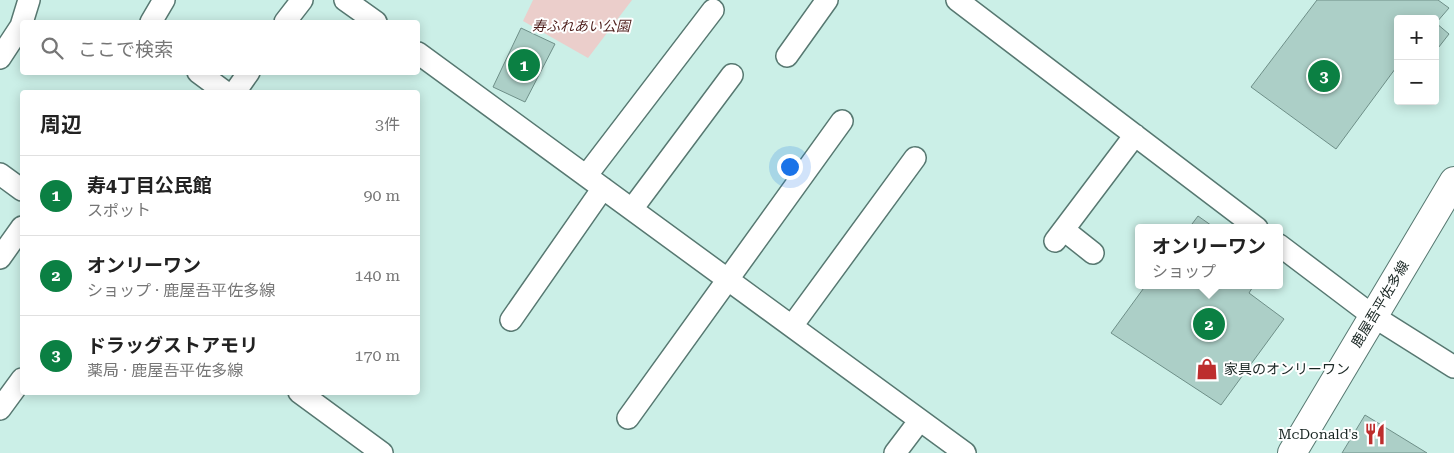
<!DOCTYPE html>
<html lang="ja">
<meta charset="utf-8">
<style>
:root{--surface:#fff;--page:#f6f6f6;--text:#222;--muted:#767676;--line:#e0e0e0;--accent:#0b8043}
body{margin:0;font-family:"Roboto Serif","Noto Sans JP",serif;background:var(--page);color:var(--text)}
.controls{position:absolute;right:15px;top:15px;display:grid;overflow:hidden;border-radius:5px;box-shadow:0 2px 12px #0003}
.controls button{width:45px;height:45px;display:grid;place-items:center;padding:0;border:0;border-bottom:1px solid var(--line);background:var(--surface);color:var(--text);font:25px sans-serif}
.you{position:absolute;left:789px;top:166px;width:18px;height:18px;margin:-12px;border:4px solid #fff;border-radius:50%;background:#1a73e8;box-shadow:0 0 0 8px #1a73e833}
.badge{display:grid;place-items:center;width:32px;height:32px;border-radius:50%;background:var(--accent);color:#fff;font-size:16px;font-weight:700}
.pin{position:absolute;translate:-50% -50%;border:2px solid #fff;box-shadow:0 1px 5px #0006}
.popup{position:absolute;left:1135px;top:224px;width:148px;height:65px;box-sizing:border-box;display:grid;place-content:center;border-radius:5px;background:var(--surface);filter:drop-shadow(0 1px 4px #0005);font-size:16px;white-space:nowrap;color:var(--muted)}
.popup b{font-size:19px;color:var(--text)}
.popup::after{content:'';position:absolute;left:50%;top:100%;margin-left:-10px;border:10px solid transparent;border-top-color:var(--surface)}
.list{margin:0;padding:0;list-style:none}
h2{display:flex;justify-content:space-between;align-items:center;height:65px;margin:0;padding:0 20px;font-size:21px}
h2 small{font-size:16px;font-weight:400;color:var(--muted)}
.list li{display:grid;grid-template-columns:32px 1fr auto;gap:15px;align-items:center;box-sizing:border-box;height:80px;padding:0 20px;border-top:1px solid var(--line)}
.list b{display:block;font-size:19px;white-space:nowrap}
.list p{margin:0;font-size:16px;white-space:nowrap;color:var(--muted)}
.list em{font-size:16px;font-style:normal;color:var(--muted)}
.icon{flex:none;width:28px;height:28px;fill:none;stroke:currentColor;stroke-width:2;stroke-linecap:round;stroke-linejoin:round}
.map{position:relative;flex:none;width:1454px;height:453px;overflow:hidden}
.search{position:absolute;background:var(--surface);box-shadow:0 2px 12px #0003;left:20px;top:20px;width:400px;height:55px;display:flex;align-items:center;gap:12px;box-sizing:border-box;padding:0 18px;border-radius:5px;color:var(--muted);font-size:19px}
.panel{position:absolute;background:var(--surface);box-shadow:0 2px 12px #0003;left:20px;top:90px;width:400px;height:305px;border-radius:5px}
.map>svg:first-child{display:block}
</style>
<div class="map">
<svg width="1454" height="453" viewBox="0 0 1454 453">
<rect width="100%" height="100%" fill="#cbefe7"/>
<!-- green -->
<path fill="#ebcecb" d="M 533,0 L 632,0 L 588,58 L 523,21 Z"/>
<!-- building -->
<path fill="#accfc7" stroke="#6e8f88" d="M 1317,0 L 1438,0 L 1449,8 L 1436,23 L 1449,34 L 1435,52 L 1435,19 L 1398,19 L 1398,65 L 1336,149 L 1251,87 Z
M 521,28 L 555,44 L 525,102 L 493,87 Z
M 1198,216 L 1215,228 L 1189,228 Z
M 1146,285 L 1254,285 L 1249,293 L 1284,319 L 1221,405 L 1111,333 Z
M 1365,415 L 1427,453 L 1342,453 Z"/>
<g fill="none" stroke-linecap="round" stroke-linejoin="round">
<!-- street casing -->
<g stroke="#577871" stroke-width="24">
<path id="street" d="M 345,0 L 376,22
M 957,0 L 1257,228
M 151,22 L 164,0
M 285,22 L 302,0
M 418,53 L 965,453
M 787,56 L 827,0
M 0,58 L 21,26 L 29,0
M 198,72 L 225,92
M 235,92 L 249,72
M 0,174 L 22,190
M 586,176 L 713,10
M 632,209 L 732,75
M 1064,230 L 1093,253
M 1055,241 L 1135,135
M 1279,245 L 1373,316 L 1454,367
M 0,258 L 22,227
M 511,320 L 603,188
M 792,326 L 915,158
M 299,392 L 382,453
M 0,409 L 22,379
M 628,418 L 842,121
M 895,453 L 920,420"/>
</g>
<!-- primary casing -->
<g stroke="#577871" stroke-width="30">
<path id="primary" d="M 1292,453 L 1454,181"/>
</g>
<!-- street -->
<use href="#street" stroke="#fff" stroke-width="21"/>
<!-- primary -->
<use href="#primary" stroke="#fff" stroke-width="28"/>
</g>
<!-- icons -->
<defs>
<g id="shop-bare" transform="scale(1.725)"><path d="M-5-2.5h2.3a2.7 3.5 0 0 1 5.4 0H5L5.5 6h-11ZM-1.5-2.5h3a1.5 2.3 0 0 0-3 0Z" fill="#bd2e2d" stroke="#fff" stroke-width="2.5" paint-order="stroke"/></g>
<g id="restaurant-bare" transform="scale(1.725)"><path d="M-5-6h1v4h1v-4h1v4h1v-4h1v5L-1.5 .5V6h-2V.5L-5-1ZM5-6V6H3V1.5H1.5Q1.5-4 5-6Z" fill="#bd2e2d" stroke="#fff" stroke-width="2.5" paint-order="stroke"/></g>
</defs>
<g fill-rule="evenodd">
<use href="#shop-bare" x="1207" y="369"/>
<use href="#restaurant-bare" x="1375" y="434"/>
</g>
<g text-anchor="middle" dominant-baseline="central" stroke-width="4" stroke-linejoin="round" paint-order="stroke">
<!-- park labels -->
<g font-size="14" font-style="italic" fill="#4e1e1b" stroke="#fff">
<text x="581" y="26">寿ふれあい公園</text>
</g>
<!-- street labels -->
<g font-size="14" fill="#192623" stroke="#fff">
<text transform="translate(1380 304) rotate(-59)">鹿屋吾平佐多線</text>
</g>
<!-- poi labels -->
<g font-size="14" fill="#192623" stroke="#fff" text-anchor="start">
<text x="1224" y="369">家具のオンリーワン</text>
<text x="1358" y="434" text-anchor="end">McDonald's</text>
</g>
</g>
</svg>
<div class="controls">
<button>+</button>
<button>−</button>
</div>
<div class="you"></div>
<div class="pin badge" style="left:524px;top:65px">1</div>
<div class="pin badge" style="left:1209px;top:324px">2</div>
<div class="popup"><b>オンリーワン</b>ショップ</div>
<div class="pin badge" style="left:1324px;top:76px">3</div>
<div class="search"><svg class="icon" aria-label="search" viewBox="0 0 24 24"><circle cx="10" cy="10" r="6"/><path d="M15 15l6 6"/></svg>ここで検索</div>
<section class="panel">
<h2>周辺<small>3件</small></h2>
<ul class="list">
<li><span class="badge">1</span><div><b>寿4丁目公民館</b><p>スポット</p></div><em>90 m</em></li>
<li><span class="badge">2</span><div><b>オンリーワン</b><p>ショップ · 鹿屋吾平佐多線</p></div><em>140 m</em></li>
<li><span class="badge">3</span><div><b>ドラッグストアモリ</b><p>薬局 · 鹿屋吾平佐多線</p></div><em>170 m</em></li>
</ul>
</section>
</div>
